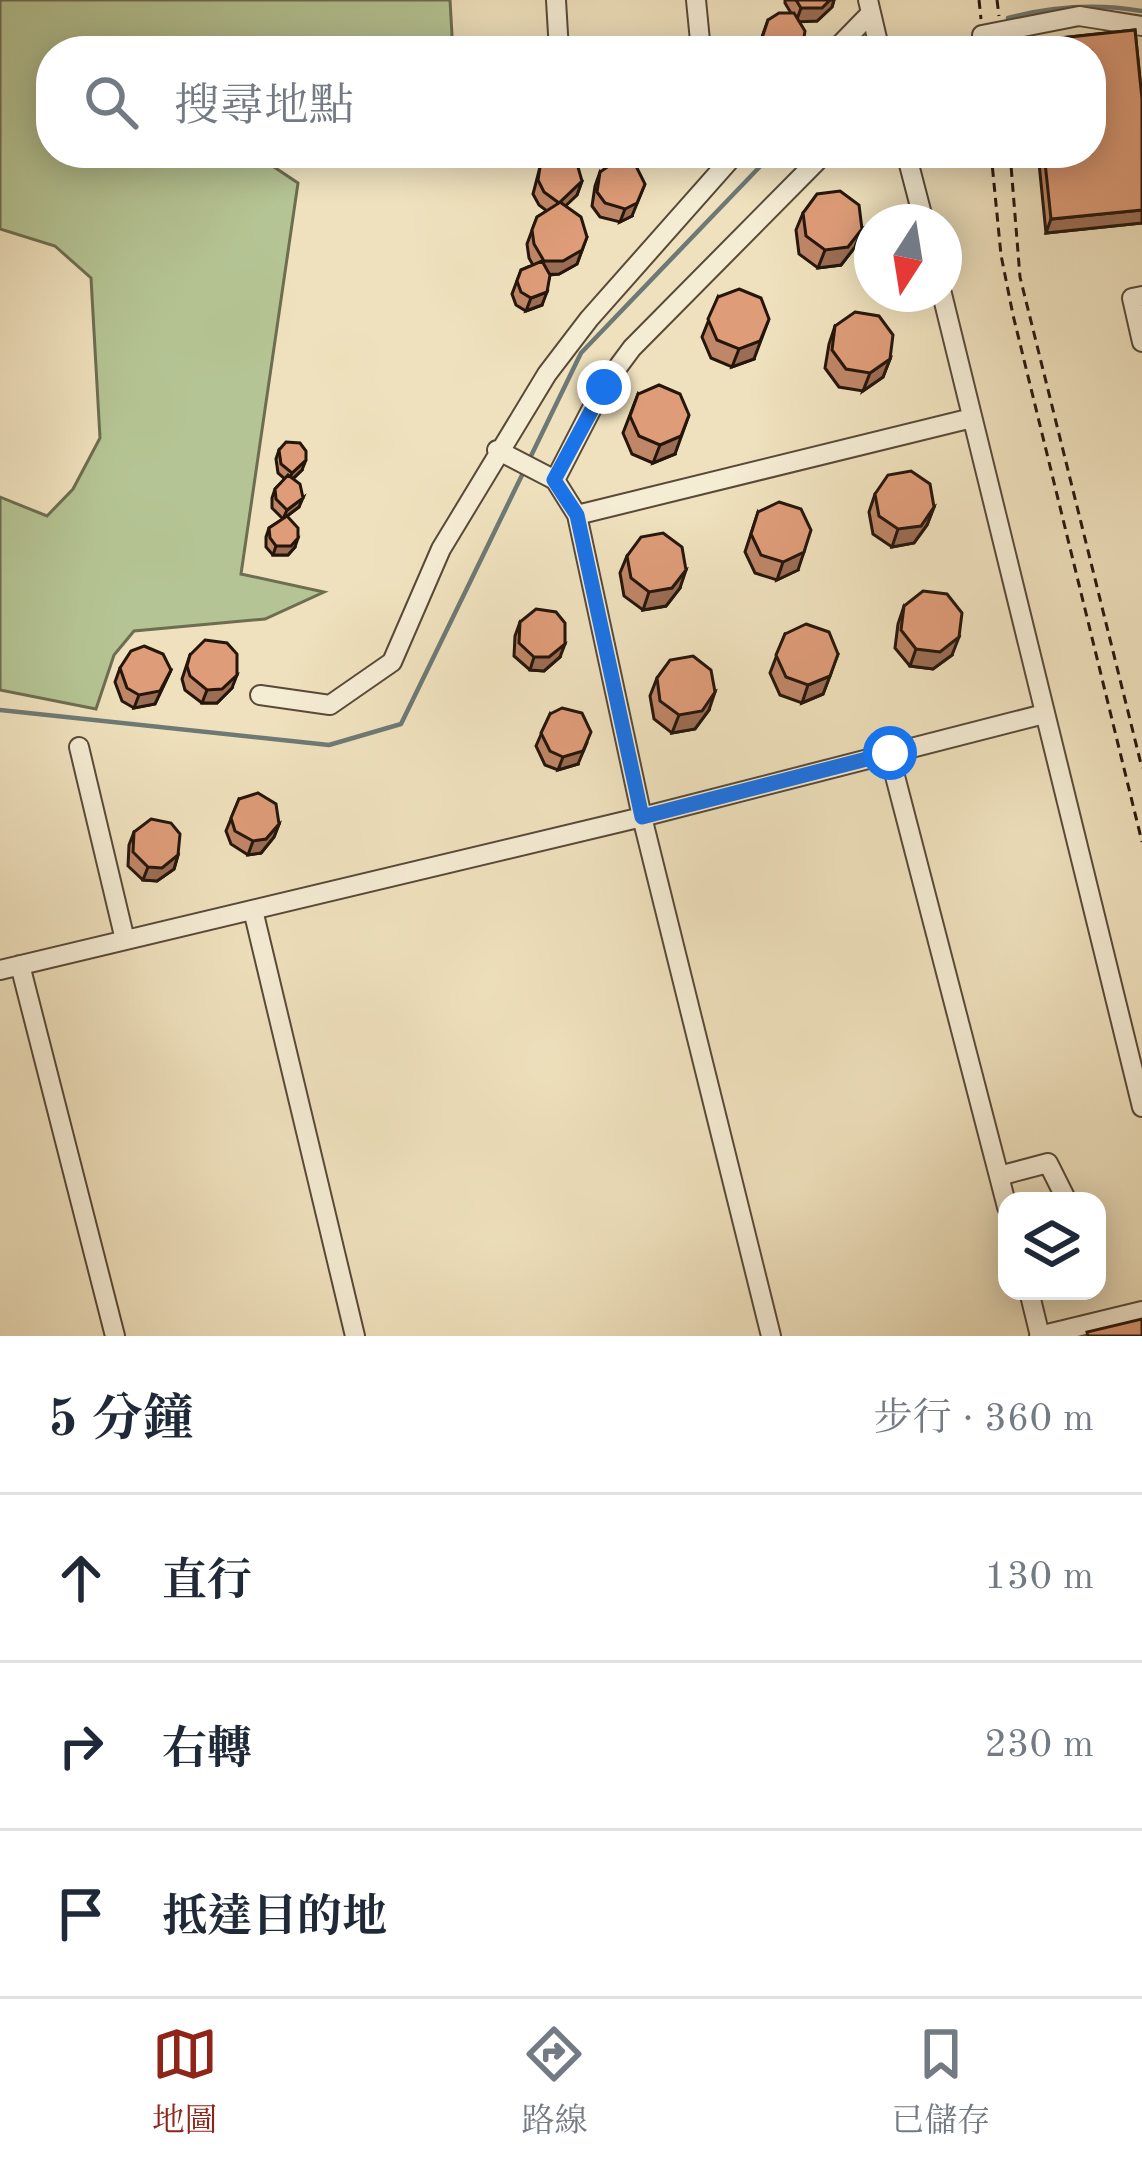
<!DOCTYPE html>
<html lang="zh-TW">
<meta charset="utf-8">
<style>
:root{--surface:#fff;--page:#f2f2f3;--text:#1f2937;--muted:#747a83;--line:#e0e1e3;--accent:#8f2418}
body{margin:0;font-family:"Old Standard TT","Noto Serif TC",serif;background:var(--page);color:var(--text)}
.controls{position:absolute;right:36px;bottom:36px;display:grid;overflow:hidden;border-radius:24px;box-shadow:0 6px 30px #0003}
.controls button{width:108px;height:108px;display:grid;place-items:center;padding:0;border:0;border-bottom:3px solid var(--line);background:var(--surface);color:var(--text);font:60px sans-serif}
.compass{position:absolute;left:854px;top:204px;width:108px;height:108px;border-radius:50%;background:var(--surface);box-shadow:0 6px 30px #0003;rotate:192deg}
.stop{position:absolute;width:36px;height:36px;margin:-27px;border:9px solid #1a73e8;border-radius:50%;background:#fff}
.stop.end{background:#1a73e8;border-color:#fff;box-shadow:0 3px 12px #0008}
.list{margin:0;padding:0;list-style:none}
h2{display:flex;justify-content:space-between;align-items:center;height:156px;margin:0;padding:0 48px;font-size:51px}
h2 small{font-size:39px;font-weight:400;color:var(--muted)}
.list li{display:grid;grid-template-columns:78px 1fr auto;gap:36px;align-items:center;box-sizing:border-box;height:168px;padding:0 48px;border-top:3px solid var(--line)}
.list b{display:block;font-size:45px;white-space:nowrap}
.list em{font-size:39px;font-style:normal;color:var(--muted)}
.icon{flex:none;width:66px;height:66px;fill:none;stroke:currentColor;stroke-width:2;stroke-linecap:round;stroke-linejoin:round}
.map{position:relative;flex:none;width:1142px;height:1336px;overflow:hidden}
.search{position:absolute;background:var(--surface);box-shadow:0 6px 30px #0003;left:36px;right:36px;top:36px;height:132px;display:flex;align-items:center;gap:30px;box-sizing:border-box;padding:0 42px;border-radius:48px;color:var(--muted);font-size:45px}
.sheet{height:660px;background:var(--surface)}
nav{display:flex;justify-content:space-around;align-items:center;box-sizing:border-box;height:168px;border-top:3px solid var(--line);background:var(--surface);font-size:33px;color:var(--muted)}
nav a{display:grid;justify-items:center;gap:6px}
nav .on{color:var(--accent)}
.map>svg:first-child{display:block}
</style>
<div class="map">
<svg width="1142" height="1336" viewBox="0 0 1142 1336">
<rect width="100%" height="100%" fill="#efe1bd"/>
<filter id="stains"><feTurbulence type="fractalNoise" baseFrequency=".00167" numOctaves="4"/><feColorMatrix values="0 0 0 0 .2 0 0 0 0 .09 0 0 0 0 .02 0 0 0 .5 -.17"/></filter>
<radialGradient id="worn" r=".72"><stop offset=".6" stop-color="#630" stop-opacity="0"/><stop offset="1" stop-color="#630" stop-opacity=".3"/></radialGradient>
<!-- green -->
<path fill="#b5c494" stroke="#6d6d50" stroke-width="3" d="M 0,0 L 450,0 L 452,35 L 445,51 L 51,51 L 51,153 L 253,153 L 298,183 L 241,574 L 324,592 L 265,619 L 134,631 L 114,655 L 96,709 L 0,690 L 0,497 L 47,516 L 73,489 L 100,438 L 91,278 L 55,246 L 0,229 Z"/>
<g fill="none" stroke-linecap="round" stroke-linejoin="round">
<!-- stream -->
<path stroke="#6e7975" stroke-width="4.5" d="M 1008,18 C 1053,6 1095,3 1142,11
M 530,458 L 581,353 L 773,153
M 0,710 L 329,745 L 401,724 L 525,469"/>
<!-- minor casing -->
<g stroke="#584938" stroke-width="22">
<path id="minor" d="M 556,0 L 559,51
M 696,0 L 701,51
M 868,0 L 880,51
M 982,35 L 1079,16 L 1142,26
M 834,51 L 870,14
M 906,153 L 924,222
M 942,294 L 1142,1107
M 1142,296 L 1132,298 L 1142,342
M 497,450 L 555,480 L 577,515 L 642,817 L 771,1336
M 555,480 L 603,387 L 632,348 L 825,153
M 577,515 L 972,418
M 260,695 L 330,705 L 392,662 L 441,549 L 547,374 L 589,319 L 736,153
M 79,747 L 125,940
M 889,753 L 1007,1207
M 253,910 L 355,1336
M 20,965 L 115,1336
M 0,970 L 642,817 L 1044,714
M 999,1176 L 1048,1163 L 1067,1201
M 1029,1291 L 1040,1336
M 1039,1336 L 1142,1311"/>
</g>
<!-- path -->
<path stroke="#25160c" stroke-width="3" stroke-dasharray="9 6" stroke-linecap="butt" d="M 979,0 L 981,19
M 997,0 L 999,16
M 991,153 L 1001,255 L 1013,315 L 1142,842
M 1010,153 L 1020,277 L 1142,768"/>
<!-- minor -->
<use href="#minor" stroke="#f5ecd4" stroke-width="18"/>
</g>
<!-- wall -->
<path fill="#bf8667" stroke="#25160c" stroke-width="3" d="M 785,0 L 834,0 L 832,7 L 817,21 L 799,21 L 803,44 L 800,51 L 757,51 L 768,20 L 791,13 L 785,3 Z
M 1135,30 L 1142,99 L 1142,223 L 1046,233 L 1038,153 L 1091,153 L 1091,51 L 1028,51 L 1032,41 Z
M 540,167 L 582,181 L 577,195 L 565,206 L 587,237 L 577,264 L 559,274 L 550,275 L 542,305 L 526,311 L 516,305 L 512,294 L 521,270 L 533,265 L 529,258 L 527,244 L 537,217 L 547,211 L 539,205 L 533,194 Z
M 600,172 L 632,216 L 620,222 L 600,217 L 592,206 L 595,186 Z
M 803,213 L 862,229 L 855,247 L 841,265 L 818,268 L 799,254 L 796,230 Z
M 718,297 L 754,359 L 732,367 L 711,358 L 702,337 Z
M 835,326 L 890,359 L 883,377 L 863,391 L 839,387 L 825,368 L 829,344 Z
M 638,394 L 675,454 L 653,463 L 632,454 L 623,433 Z
M 279,450 L 302,470 L 293,479 L 299,507 L 287,516 L 295,547 L 288,555 L 273,555 L 266,547 L 266,537 L 269,528 L 283,519 L 272,508 L 272,498 L 275,489 L 285,479 L 278,473 L 276,459 Z
M 875,494 L 934,507 L 927,525 L 914,543 L 892,547 L 873,534 L 869,512 Z
M 758,512 L 798,570 L 777,580 L 755,573 L 745,552 Z
M 627,556 L 680,588 L 666,606 L 643,610 L 624,596 L 620,573 Z
M 904,606 L 952,655 L 933,669 L 910,666 L 895,648 L 898,624 Z
M 520,622 L 560,657 L 544,671 L 530,670 L 514,656 L 515,636 Z
M 785,634 L 838,654 L 823,694 L 802,703 L 780,695 L 770,673 Z
M 190,655 L 232,688 L 217,703 L 202,703 L 185,690 L 182,679 Z
M 120,668 L 171,670 L 155,704 L 134,708 L 122,701 L 115,682 Z
M 657,678 L 709,710 L 695,729 L 672,733 L 654,719 L 650,696 Z
M 550,714 L 578,764 L 558,770 L 545,765 L 536,746 Z
M 239,799 L 279,824 L 274,837 L 261,853 L 248,855 L 231,844 L 226,831 Z
M 134,832 L 178,855 L 174,869 L 157,881 L 143,880 L 128,866 L 129,845 Z"/>
<!-- shaded-wall -->
<path fill="#9b6d54" stroke="#25160c" stroke-width="3" d="M 830,0 L 834,0 L 832,7 L 817,21 L 796,22 L 801,8 Z
M 582,181 L 577,195 L 555,216 L 560,202 Z
M 645,184 L 632,216 L 620,222 L 625,209 Z
M 1142,210 L 1142,223 L 1046,233 L 1051,219 Z
M 862,229 L 855,247 L 841,265 L 818,268 L 825,250 Z
M 582,250 L 577,264 L 559,274 L 539,275 L 544,261 Z
M 547,292 L 542,305 L 526,311 L 531,298 Z
M 769,319 L 754,359 L 732,367 L 739,349 Z
M 890,359 L 883,377 L 863,391 L 870,373 Z
M 689,415 L 675,454 L 653,463 L 660,445 Z
M 306,460 L 302,470 L 288,483 L 292,473 Z
M 303,498 L 299,507 L 283,519 L 287,510 Z
M 934,507 L 927,525 L 914,543 L 892,547 L 898,529 Z
M 298,538 L 295,547 L 288,555 L 273,555 L 276,546 Z
M 804,552 L 798,570 L 777,580 L 783,562 Z
M 686,570 L 680,588 L 666,606 L 643,610 L 649,592 Z
M 959,637 L 952,655 L 933,669 L 910,666 L 916,649 Z
M 565,644 L 560,657 L 544,671 L 530,670 L 534,657 Z
M 171,670 L 155,704 L 134,708 L 139,695 Z
M 237,675 L 232,688 L 217,703 L 202,703 L 207,690 Z
M 830,676 L 823,694 L 802,703 L 808,685 Z
M 715,692 L 709,710 L 695,729 L 672,733 L 679,715 Z
M 586,745 L 578,764 L 558,770 L 563,757 Z
M 279,824 L 274,837 L 261,853 L 248,855 L 253,841 Z
M 178,855 L 174,869 L 157,881 L 143,880 L 148,867 Z"/>
<!-- building -->
<path fill="#de9c78" stroke="#25160c" stroke-width="3" d="M 796,0 L 830,0 L 822,8 L 801,8 Z
M 779,13 L 794,13 L 805,31 L 803,44 L 794,51 L 768,50 L 762,38 L 768,20 Z
M 1135,30 L 1142,99 L 1142,210 L 1051,219 L 1044,153 L 1091,153 L 1091,51 L 1033,51 L 1032,41 Z
M 549,158 L 568,158 L 578,167 L 582,181 L 560,202 L 581,217 L 587,237 L 582,250 L 563,261 L 544,261 L 534,244 L 532,230 L 537,217 L 559,203 L 544,192 L 538,180 L 540,167 Z
M 616,161 L 636,166 L 645,184 L 637,203 L 625,209 L 605,203 L 597,192 L 600,172 Z
M 840,191 L 859,205 L 862,229 L 848,247 L 825,250 L 806,236 L 803,213 L 817,194 Z
M 542,261 L 550,275 L 547,292 L 531,298 L 521,292 L 517,281 L 521,270 Z
M 739,289 L 761,298 L 769,319 L 760,341 L 739,349 L 717,340 L 708,319 L 718,297 Z
M 855,312 L 879,316 L 893,335 L 890,359 L 870,373 L 846,369 L 832,350 L 835,326 Z
M 659,385 L 680,394 L 689,415 L 681,436 L 660,445 L 639,436 L 630,416 L 638,394 Z
M 286,442 L 300,443 L 306,451 L 306,460 L 292,473 L 281,464 L 279,450 Z
M 911,471 L 930,484 L 934,507 L 921,526 L 898,529 L 879,516 L 875,494 L 888,475 Z
M 288,475 L 300,484 L 303,498 L 287,510 L 276,499 L 275,489 Z
M 779,502 L 801,509 L 811,530 L 804,552 L 783,562 L 761,555 L 751,534 L 758,512 Z
M 287,516 L 298,528 L 298,538 L 291,546 L 276,546 L 270,538 L 269,528 Z
M 663,533 L 682,547 L 686,570 L 672,588 L 649,592 L 631,578 L 627,556 L 641,537 Z
M 923,591 L 947,594 L 962,613 L 959,637 L 940,652 L 916,649 L 901,630 L 904,606 Z
M 536,609 L 556,612 L 565,623 L 565,644 L 549,657 L 534,657 L 519,643 L 520,622 Z
M 806,624 L 829,632 L 838,654 L 830,676 L 808,685 L 786,677 L 776,655 L 785,634 Z
M 205,640 L 227,643 L 237,654 L 237,675 L 222,689 L 207,690 L 190,676 L 187,666 L 190,655 Z
M 144,646 L 163,654 L 171,670 L 160,691 L 139,695 L 127,688 L 120,668 L 131,651 Z
M 693,656 L 711,670 L 715,692 L 702,711 L 679,715 L 660,701 L 657,678 L 670,660 Z
M 562,708 L 582,713 L 591,732 L 583,751 L 563,757 L 550,751 L 541,733 L 550,714 Z
M 258,793 L 276,804 L 279,824 L 266,839 L 253,841 L 235,831 L 231,818 L 239,799 Z
M 151,819 L 171,823 L 180,834 L 178,855 L 162,868 L 148,867 L 133,852 L 134,832 Z
M 1142,1319 L 1142,1336 L 1088,1336 L 1087,1332 Z"/>
<g fill="none" stroke-linecap="round" stroke-linejoin="round">
<!-- route -->
<path stroke="#1a73e8" stroke-width="15" d="M 604,387 L 554,480 L 577,515 L 642,817 L 890,753"/>
</g>
<rect width="100%" height="100%" filter="url(#stains)"/>
<rect width="100%" height="100%" fill="url(#worn)"/>
</svg>
<div class="controls">
<button><svg class="icon" aria-label="layers" viewBox="0 0 24 24"><path d="M12 4l9 5-9 5-9-5zM3 14l9 5 9-5"/></svg></button>
</div>
<svg class="compass" viewBox="-18 -18 36 36"><path d="M0-13l5 13h-10z" fill="#e53935"/><path d="M0 13l5-13h-10z" fill="#747a83"/></svg>
<div class="stop" style="left:890px;top:753px"></div>
<div class="stop end" style="left:604px;top:387px"></div>
<div class="search"><svg class="icon" aria-label="search" viewBox="0 0 24 24"><circle cx="10" cy="10" r="6"/><path d="M15 15l6 6"/></svg>搜尋地點</div>
</div>
<section class="sheet">
<h2>5 分鐘<small>步行 · 360 m</small></h2>
<ul class="list">
<li><svg class="icon" aria-label="ahead" viewBox="0 0 24 24"><path d="M12 20V5M6 11l6-6 6 6"/></svg><div><b>直行</b></div><em>130 m</em></li>
<li><svg class="icon" aria-label="right" viewBox="0 0 24 24"><path d="M7 20v-9h11M14 6l5 5-5 5"/></svg><div><b>右轉</b></div><em>230 m</em></li>
<li><svg class="icon" aria-label="arrive" viewBox="0 0 24 24"><path d="M6 21V4h12l-3 4 3 4H6"/></svg><div><b>抵達目的地</b></div></li>
</ul>
</section>
<nav>
<a class="on"><svg class="icon" aria-label="map" viewBox="0 0 24 24"><path d="M3 6l6-2 6 2 6-2v14l-6 2-6-2-6 2zM9 4v14M15 6v14"/></svg>地圖</a>
<a><svg class="icon" aria-label="directions" viewBox="0 0 24 24"><path d="M12 3l9 9-9 9-9-9zM9 14v-3h6M13 9l2 2-2 2"/></svg>路線</a>
<a><svg class="icon" aria-label="saved" viewBox="0 0 24 24"><path d="M7 4h10v16l-5-4-5 4z"/></svg>已儲存</a>
</nav>
